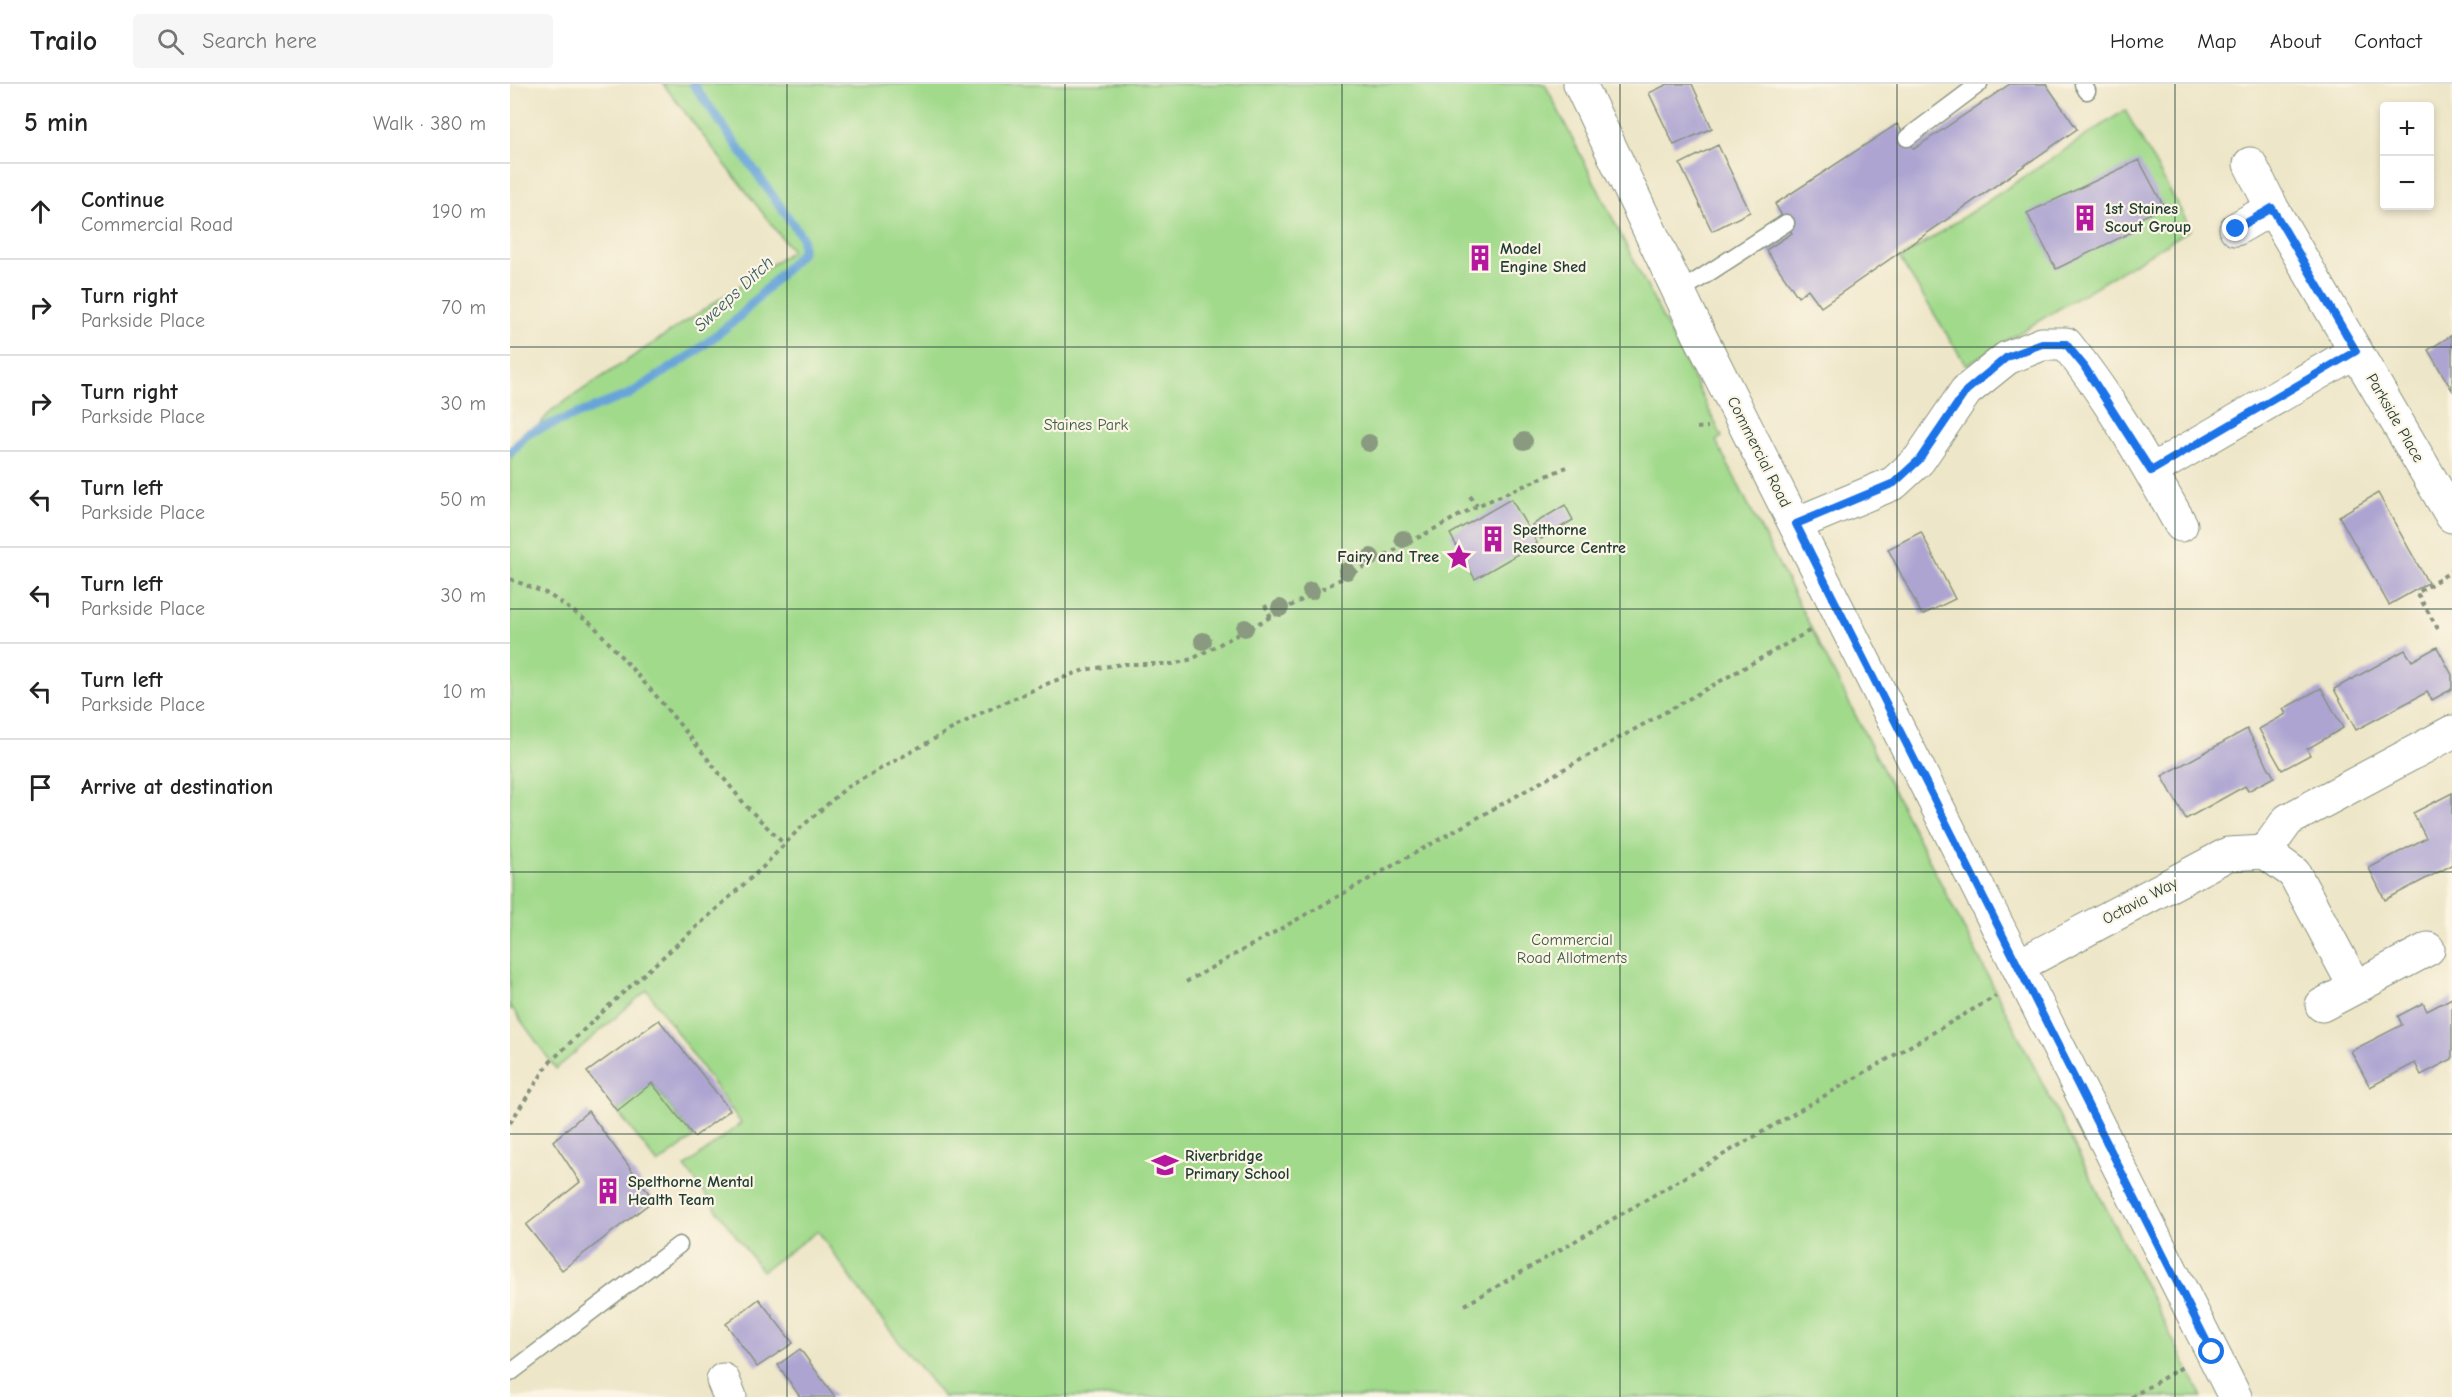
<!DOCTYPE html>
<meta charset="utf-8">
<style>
:root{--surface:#fff;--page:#f6f6f6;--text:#222;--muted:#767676;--line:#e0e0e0}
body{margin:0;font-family:"Comic Neue",sans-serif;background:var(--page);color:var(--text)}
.controls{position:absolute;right:18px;top:18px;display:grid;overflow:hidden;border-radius:6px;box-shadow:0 3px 9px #0003}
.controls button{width:54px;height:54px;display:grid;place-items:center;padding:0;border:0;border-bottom:2px solid var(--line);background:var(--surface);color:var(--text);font:30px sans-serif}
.stop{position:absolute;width:18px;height:18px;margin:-14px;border:4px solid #1a73e8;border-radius:50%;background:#fff}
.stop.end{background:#1a73e8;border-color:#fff;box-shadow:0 2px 6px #0008}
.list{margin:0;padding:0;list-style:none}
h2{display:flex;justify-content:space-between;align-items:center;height:78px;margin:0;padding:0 24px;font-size:26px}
h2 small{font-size:20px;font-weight:400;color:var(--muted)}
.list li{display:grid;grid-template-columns:39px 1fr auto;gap:18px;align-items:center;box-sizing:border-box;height:96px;padding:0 24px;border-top:2px solid var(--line)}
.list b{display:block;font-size:22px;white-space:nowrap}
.list p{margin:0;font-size:20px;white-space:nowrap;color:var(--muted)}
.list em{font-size:20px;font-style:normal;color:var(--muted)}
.icon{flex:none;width:33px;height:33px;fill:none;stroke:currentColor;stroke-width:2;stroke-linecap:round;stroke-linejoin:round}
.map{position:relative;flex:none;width:1942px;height:1313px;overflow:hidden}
header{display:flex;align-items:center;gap:36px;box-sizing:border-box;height:84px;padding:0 30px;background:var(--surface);border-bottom:2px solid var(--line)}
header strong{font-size:28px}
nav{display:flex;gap:33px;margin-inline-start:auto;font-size:21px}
.search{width:420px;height:54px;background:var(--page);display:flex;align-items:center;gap:15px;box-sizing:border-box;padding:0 21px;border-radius:6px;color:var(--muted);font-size:22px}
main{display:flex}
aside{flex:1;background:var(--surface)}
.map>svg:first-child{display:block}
.green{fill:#a2da8c;stroke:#608c60;stroke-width:1.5}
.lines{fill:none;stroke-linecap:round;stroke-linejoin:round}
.stream{stroke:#67a4d8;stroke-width:9}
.building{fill:#ada4d2}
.service-casing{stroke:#86927e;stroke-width:19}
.minor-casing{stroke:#86927e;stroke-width:35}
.path{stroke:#86927e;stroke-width:4;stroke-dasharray:4.5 4.5;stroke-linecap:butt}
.service{stroke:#fff;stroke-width:16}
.minor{stroke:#fff;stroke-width:33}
.tree{fill:#8a9a80}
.route{stroke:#1a73e8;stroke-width:8}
.grid{fill:none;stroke:#1f3d34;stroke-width:1.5;stroke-opacity:0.55}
.labels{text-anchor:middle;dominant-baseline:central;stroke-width:4.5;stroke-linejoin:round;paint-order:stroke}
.poi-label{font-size:16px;font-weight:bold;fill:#1f3d34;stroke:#fcf5e5;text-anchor:start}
.street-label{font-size:16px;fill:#1f3d34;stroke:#fcf5e5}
.park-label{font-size:16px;fill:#395c46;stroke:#fcf5e5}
.water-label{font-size:18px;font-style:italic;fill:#355c65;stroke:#fcf5e5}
</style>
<header>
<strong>Trailo</strong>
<div class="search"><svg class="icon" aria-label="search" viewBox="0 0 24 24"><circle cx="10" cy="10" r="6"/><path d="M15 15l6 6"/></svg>Search here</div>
<nav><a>Home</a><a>Map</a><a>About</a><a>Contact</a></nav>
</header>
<main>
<aside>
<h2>5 min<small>Walk · 380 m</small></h2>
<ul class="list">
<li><svg class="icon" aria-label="ahead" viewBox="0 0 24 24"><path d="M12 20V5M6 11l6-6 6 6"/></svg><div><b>Continue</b><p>Commercial Road</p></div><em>190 m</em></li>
<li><svg class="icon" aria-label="right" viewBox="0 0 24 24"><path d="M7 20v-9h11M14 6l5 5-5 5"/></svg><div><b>Turn right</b><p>Parkside Place</p></div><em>70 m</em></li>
<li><svg class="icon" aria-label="right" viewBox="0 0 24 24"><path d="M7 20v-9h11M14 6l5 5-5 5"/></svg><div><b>Turn right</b><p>Parkside Place</p></div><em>30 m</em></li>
<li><svg class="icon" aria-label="left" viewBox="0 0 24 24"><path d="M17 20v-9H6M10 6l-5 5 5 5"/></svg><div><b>Turn left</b><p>Parkside Place</p></div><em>50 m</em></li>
<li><svg class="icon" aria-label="left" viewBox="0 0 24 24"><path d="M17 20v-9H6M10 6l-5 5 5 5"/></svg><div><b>Turn left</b><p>Parkside Place</p></div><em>30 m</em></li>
<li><svg class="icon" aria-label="left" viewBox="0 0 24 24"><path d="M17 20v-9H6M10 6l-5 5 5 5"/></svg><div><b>Turn left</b><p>Parkside Place</p></div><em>10 m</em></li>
<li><svg class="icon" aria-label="arrive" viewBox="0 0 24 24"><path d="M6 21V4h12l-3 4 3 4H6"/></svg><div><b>Arrive at destination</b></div></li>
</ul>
</aside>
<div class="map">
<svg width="1942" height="1313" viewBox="0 0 1942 1313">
<rect width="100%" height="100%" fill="#fcf5e5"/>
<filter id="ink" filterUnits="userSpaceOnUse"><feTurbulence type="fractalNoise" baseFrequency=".0167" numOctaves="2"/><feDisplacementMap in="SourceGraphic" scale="12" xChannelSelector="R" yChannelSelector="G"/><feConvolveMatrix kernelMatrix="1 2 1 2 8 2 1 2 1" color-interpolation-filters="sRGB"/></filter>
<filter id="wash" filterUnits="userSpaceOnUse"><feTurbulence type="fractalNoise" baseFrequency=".008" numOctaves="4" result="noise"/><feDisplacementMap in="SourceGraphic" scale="24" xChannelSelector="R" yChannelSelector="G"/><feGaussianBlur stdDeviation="1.35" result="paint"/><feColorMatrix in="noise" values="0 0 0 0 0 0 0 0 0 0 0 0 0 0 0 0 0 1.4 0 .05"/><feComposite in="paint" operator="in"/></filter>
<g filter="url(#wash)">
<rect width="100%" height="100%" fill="#eee6c8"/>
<!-- green -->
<path class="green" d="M153,0H1035L1206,340L1212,353L1206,357L1692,1313H433L362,1224L308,1147L252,1187L175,1083L231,1039L137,906L46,985L2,924L0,926V375L42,326L282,167Z
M1615,26L1681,145L1456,281L1390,175Z
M142,999L184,1053L148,1080L107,1027Z"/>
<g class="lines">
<!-- stream -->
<path class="stream" d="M0,369L18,349L120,310L184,269L229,233L292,168V153L183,0"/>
</g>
<g id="blocks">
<!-- building -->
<path class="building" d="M1158,0H1182L1202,44L1164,61L1139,9Z
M1500,0H1536L1567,45L1311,223L1298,205L1288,213L1256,166L1282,149L1265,120L1387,40L1404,65Z
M1208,61L1240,128L1202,147L1170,80Z
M1629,76L1654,123L1622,138L1626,146L1546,185L1517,129Z
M969,168L976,170L971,181L965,179Z
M1942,251V306L1918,266Z
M1868,409L1918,499L1879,521L1829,432Z
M1001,415L1027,459L965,495L940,450Z
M1055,421L1063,436L1031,455L1022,441Z
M1411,448L1445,515L1412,531L1378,465Z
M1927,563L1942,591V605L1922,616L1917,608L1846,646L1824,605L1895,566L1902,577Z
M1811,604L1833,644L1797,665L1800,671L1772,686L1749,645L1776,630L1773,625Z
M1737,645L1764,693L1738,707L1735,702L1676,735L1652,692Z
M1942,709V781L1875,816L1859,784L1916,754L1903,729Z
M1942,914V975L1911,991L1905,979L1860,1003L1841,967L1892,941L1888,932L1913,919L1917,927Z
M149,936L220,1026L184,1053L142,999L107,1027L77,988Z
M78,1027L144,1116L52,1186L16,1141L70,1098L43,1057Z
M249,1215L283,1259L247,1283L216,1240Z
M290,1265L325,1313H290L268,1281Z"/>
</g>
</g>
<g filter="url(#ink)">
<use href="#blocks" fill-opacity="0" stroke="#86927e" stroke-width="1.5"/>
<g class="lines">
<!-- service casing -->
<g class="service-casing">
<path id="service" d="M1573,0L1577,7
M1397,54L1469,0
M1169,208L1276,139
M0,1289L169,1161"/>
</g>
<!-- minor casing -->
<g class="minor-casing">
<path id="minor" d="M1070,0L1188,248L1725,1313
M1740,80L1762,124L1942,432
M1726,145L1762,124
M1641,387L1846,267
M1286,440L1384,399L1409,376L1456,307L1497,274L1532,260H1556C1601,315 1636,379 1671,441
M1755,768L1784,789L1845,903
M1508,882L1718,770L1755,768L1778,736L1942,648
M1812,921L1918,865
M213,1296L220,1313"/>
</g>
<!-- path -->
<path class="path" d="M1187,344L1198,343
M960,412L967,422
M0,495L38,510L83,541L148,614L237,723L274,760
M755,521L761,534
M1928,545L1907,509L1942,487
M676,898L1301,546
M0,1039L39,979L104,917L252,784L288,746L336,704L469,630L539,599L574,586L613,580H663L682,575L967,422L1057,383
M955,1221L1486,912
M1621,1313L1674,1282"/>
<!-- service -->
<use href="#service" class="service"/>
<!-- minor -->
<use href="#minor" class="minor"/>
</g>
<!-- trees -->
<g class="tree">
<circle cx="1014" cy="357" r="9"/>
<circle cx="859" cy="359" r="9"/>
<circle cx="893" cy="455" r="9"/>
<circle cx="861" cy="473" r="9"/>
<circle cx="837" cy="487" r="9"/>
<circle cx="801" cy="507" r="9"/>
<circle cx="770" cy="524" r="9"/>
<circle cx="735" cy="544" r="9"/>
<circle cx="693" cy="557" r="9"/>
</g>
</g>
<g class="lines" filter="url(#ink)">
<!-- route -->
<path class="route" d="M1702,1268L1286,440L1384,399L1409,376L1456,307L1497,273L1532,260H1556L1574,282L1641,387L1846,267L1762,124L1726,145"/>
</g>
<!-- grid -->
<path class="grid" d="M277,0V1313M555,0V1313M832,0V1313M1110,0V1313M1387,0V1313M1665,0V1313M0,263H1942M0,525H1942M0,788H1942M0,1050H1942"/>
<!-- icons -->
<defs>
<g id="building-bare" transform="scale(2.07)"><path d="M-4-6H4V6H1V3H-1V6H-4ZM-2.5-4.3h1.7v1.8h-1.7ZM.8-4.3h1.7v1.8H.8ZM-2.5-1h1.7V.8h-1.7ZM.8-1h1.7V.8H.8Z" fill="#b5179e" stroke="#fcf5e5" stroke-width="2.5" paint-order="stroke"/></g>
<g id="sight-bare" transform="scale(2.07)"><path d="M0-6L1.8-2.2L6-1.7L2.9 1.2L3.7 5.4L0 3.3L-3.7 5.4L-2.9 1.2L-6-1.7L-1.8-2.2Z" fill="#b5179e" stroke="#fcf5e5" stroke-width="2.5" paint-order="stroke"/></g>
<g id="school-bare" transform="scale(2.07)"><path d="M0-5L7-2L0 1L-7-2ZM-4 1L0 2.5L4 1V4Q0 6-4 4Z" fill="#b5179e" stroke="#fcf5e5" stroke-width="2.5" paint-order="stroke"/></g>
</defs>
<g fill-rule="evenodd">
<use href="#building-bare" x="1575" y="134"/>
<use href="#building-bare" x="970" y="174"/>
<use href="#building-bare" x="983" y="455"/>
<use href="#sight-bare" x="949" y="473"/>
<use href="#school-bare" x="655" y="1081"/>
<use href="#building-bare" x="98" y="1107"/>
</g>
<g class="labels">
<!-- poi labels -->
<g class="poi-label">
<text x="1595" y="125">1st Staines<tspan x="1595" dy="18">Scout Group</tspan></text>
<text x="990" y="165">Model<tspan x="990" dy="18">Engine Shed</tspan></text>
<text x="1003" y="446">Spelthorne<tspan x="1003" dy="18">Resource Centre</tspan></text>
<text x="929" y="473" text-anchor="end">Fairy and Tree</text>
<text x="675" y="1072">Riverbridge<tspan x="675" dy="18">Primary School</tspan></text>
<text x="118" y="1098">Spelthorne Mental<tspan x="118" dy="18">Health Team</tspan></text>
</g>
<!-- street labels -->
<g class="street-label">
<text transform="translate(1885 334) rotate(60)">Parkside Place</text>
<text transform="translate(1249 368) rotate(63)">Commercial Road</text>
<text transform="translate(1630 817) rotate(-28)">Octavia Way</text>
</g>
<!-- park labels -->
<g class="park-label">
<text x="576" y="341">Staines Park</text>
<text x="1062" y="856">Commercial<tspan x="1062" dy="18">Road Allotments</tspan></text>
</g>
<!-- water labels -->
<g class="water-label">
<text transform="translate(224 210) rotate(-43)">Sweeps Ditch</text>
</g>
</g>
</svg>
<div class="controls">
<button>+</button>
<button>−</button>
</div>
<div class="stop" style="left:1702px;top:1268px"></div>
<div class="stop end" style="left:1726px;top:145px"></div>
</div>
</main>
